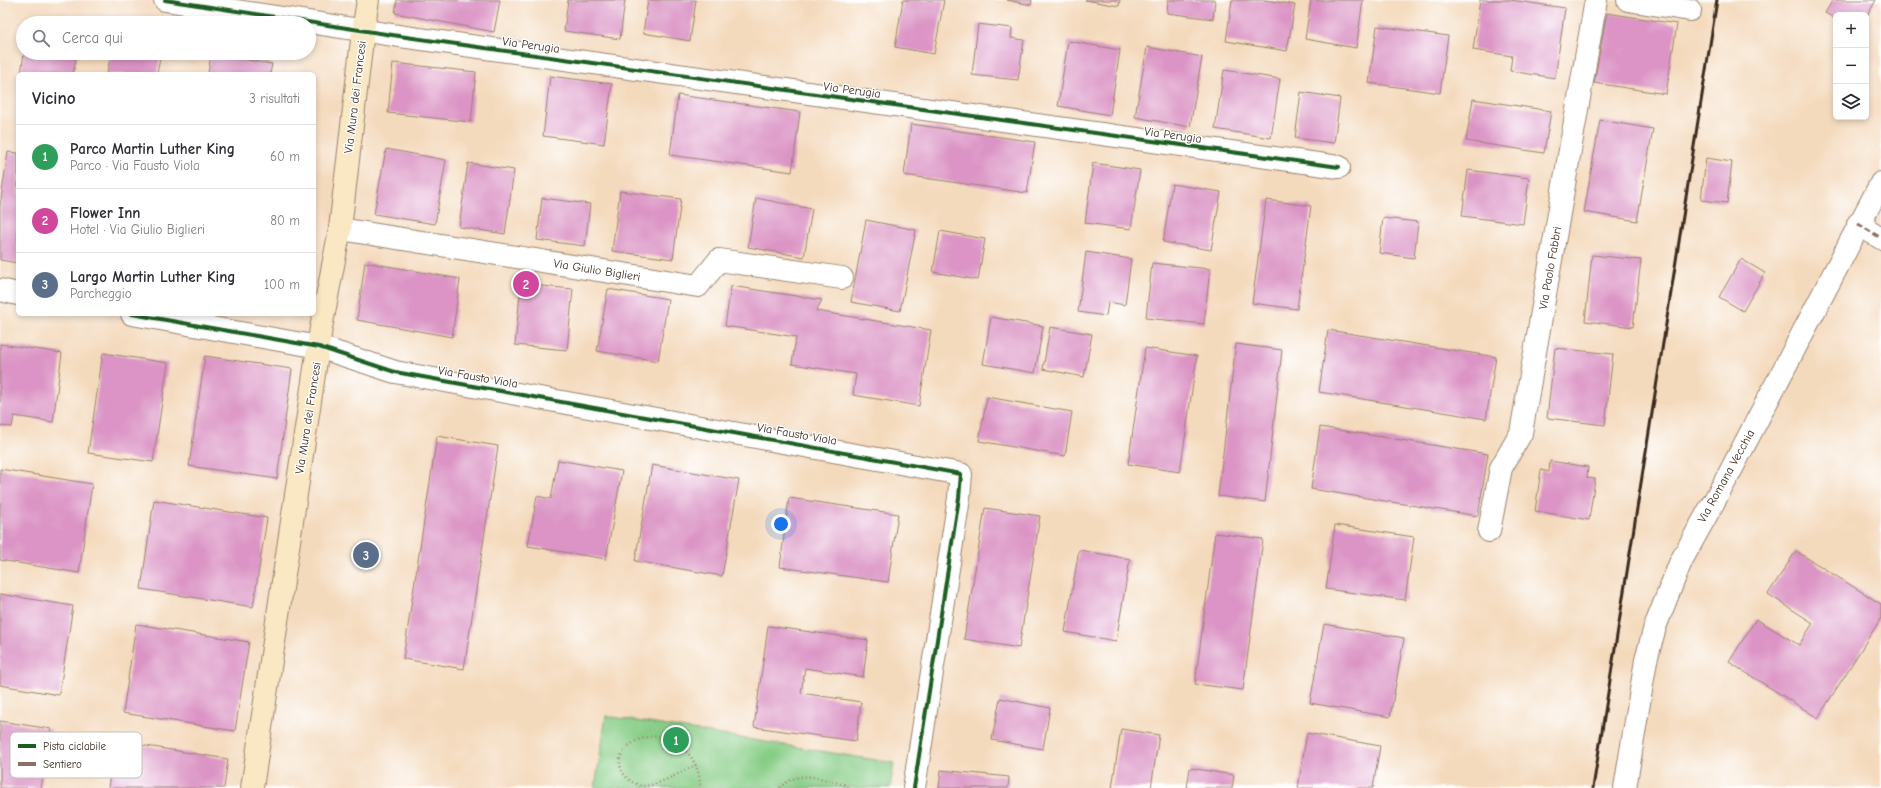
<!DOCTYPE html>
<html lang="it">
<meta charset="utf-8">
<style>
:root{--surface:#fff;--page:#f7f7f7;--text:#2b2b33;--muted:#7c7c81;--line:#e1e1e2;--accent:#b45309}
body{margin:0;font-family:"Comic Neue",sans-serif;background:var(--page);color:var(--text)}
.controls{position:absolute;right:12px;top:12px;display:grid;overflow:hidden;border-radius:6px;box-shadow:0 2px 6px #0003}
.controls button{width:36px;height:36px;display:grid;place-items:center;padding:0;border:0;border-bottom:1px solid var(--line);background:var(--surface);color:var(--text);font:20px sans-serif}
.you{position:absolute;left:781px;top:524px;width:14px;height:14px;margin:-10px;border:3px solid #fff;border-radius:50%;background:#1a73e8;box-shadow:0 0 0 6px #1a73e833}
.badge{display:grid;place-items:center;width:26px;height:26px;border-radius:50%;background:var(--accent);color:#fff;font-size:13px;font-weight:700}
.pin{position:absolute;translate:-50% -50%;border:2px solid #fff;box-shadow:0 1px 4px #0006}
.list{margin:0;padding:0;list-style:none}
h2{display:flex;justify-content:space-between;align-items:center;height:52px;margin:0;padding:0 16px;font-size:17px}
h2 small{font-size:13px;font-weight:400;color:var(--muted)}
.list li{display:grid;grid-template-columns:26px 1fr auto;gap:12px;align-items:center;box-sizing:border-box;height:64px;padding:0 16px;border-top:1px solid var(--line)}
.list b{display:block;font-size:15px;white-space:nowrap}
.list p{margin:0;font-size:13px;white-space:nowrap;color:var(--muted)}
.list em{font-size:13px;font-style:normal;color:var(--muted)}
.icon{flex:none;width:22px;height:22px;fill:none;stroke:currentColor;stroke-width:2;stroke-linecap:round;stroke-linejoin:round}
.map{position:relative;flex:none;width:1881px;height:788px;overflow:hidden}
.search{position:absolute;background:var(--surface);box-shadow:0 2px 6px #0003;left:16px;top:16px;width:300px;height:44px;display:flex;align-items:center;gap:10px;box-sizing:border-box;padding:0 14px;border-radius:22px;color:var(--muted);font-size:15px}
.panel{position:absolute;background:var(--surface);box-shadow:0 2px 6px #0003;left:16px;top:72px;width:300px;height:244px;border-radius:6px}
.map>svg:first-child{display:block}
.green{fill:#88cd87;stroke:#627c52}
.building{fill:#db94c5}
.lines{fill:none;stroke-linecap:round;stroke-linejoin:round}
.street-casing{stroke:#98826e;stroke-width:24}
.secondary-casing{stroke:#98826e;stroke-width:24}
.path{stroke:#98826e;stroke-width:2.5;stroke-dasharray:1 3;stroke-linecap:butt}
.street{stroke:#fff;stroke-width:22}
.secondary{stroke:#fae7c3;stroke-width:22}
.rail{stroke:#3b2a1e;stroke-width:3}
.quiet{stroke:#8d6e63;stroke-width:3;stroke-dasharray:6 3;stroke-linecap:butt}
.cycleway-casing{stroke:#fff;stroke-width:6}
.cycleway{stroke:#1b5e20;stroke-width:4}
.labels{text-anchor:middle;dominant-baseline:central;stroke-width:3;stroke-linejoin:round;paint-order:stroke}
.street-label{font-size:12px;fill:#3b2a1e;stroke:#fff}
.key{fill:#fff;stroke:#c4bfbc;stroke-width:1}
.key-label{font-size:11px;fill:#3b2a1e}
</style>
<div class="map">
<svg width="1881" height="788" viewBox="0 0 1881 788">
<rect width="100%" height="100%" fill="#fff"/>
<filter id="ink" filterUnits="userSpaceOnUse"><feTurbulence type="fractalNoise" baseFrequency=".025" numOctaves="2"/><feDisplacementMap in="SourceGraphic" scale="8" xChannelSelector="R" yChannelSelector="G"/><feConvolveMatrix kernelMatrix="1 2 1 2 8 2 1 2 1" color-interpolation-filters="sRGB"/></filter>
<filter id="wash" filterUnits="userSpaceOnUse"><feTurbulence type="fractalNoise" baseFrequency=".012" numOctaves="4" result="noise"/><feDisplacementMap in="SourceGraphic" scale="16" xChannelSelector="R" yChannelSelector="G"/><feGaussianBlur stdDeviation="0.9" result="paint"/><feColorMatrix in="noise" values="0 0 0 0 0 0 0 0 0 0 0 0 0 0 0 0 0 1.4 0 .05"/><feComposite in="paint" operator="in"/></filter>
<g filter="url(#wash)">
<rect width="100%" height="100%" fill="#f4dabd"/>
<!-- green -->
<path class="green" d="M606,716L894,763L890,788H595Z"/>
<g id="blocks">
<!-- building -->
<path class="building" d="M397,0H500L494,32L395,13Z
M568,0H625L620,39L564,31Z
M648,0H696L690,41L643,33Z
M903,0H944L934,54L895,47Z
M1007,0H1032L1031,5Z
M1085,0H1120L1119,6Z
M1168,0H1215L1213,19L1167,13Z
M1232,0H1265L1295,5L1287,51L1226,41Z
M1311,0H1363L1356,48L1305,39Z
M1480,0H1510L1565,8L1555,78L1510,71L1512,56L1473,50Z
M1833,0H1876L1866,18V15H1836V19L1825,13Z
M1607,13L1677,24L1666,94L1594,83Z
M978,24L1012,28L1011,38L1024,40L1018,80L972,75Z
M1377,26L1448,36L1440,93L1369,83Z
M1068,41L1120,50L1110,115L1058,106Z
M1147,47L1202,57L1190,127L1135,117Z
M24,53H77L73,74H21Z
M111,53H161L157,74H107Z
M211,54L272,64L270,74H208Z
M393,63L476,72L471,122L388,113Z
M1224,70L1280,79L1271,138L1215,129Z
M550,76L612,84L604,144L543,136Z
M1301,92L1340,98L1334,143L1295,138Z
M678,95L800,112L792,172L670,155Z
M1473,99L1551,111L1544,153L1466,141Z
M1600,120L1653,129L1637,221L1584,212Z
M911,124L1035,142L1027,193L904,175Z
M386,149L446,160L435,224L374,214Z
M8,152L18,153V263L0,260V206Z
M1706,158L1732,162L1727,203L1701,200Z
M468,163L514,170L505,234L459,227Z
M1093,163L1140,170L1131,229L1085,223Z
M1468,170L1529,178L1523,224L1462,216Z
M1172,184L1221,192L1211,250L1163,242Z
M620,191L681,199L673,259L612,251Z
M542,198L590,204L585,246L537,240Z
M756,198L812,209L804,257L748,247Z
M1266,200L1311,206L1297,309L1252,303Z
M1383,218L1418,222L1414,258L1379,253Z
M866,220L916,230L900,311L851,302Z
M940,231L985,239L978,280L933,272Z
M1086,252L1131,259L1125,305L1108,302L1106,316L1078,312Z
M1592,255L1641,260L1633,327L1585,321Z
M1741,259L1765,273L1743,311L1719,297Z
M365,262L460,279L452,337L357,320Z
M1152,263L1210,269L1204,324L1146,318Z
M521,284L573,289L567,350L515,345Z
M731,286L822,300L816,311L931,330L919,406L853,395L856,374L792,364L796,337L725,326Z
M608,289L668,299L658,361L597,351Z
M991,317L1043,326L1035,373L983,364Z
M1050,327L1092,334L1084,377L1043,369Z
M1328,330L1496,357L1486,419L1319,392Z
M0,344L62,353L53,422L14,416L12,427L0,426Z
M1236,344L1282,350L1265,502L1218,496Z
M1145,348L1197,356L1180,472L1128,464Z
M1555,348L1613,354L1605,425L1547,418Z
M103,353L168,363L153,462L88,453Z
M205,356L292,369L277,479L189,466Z
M987,397L1072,412L1065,456L979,441Z
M1320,427L1488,454L1478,516L1311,489Z
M437,436L498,446L464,669L403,659Z
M558,460L622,471L606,559L528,546L537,496L551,499Z
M1550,461L1588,467L1587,478L1595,479L1589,520L1535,511L1541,470L1549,472Z
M652,465L739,480L722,576L635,561Z
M0,469L92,484L79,573L0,560Z
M789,498L898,514L888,582L780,567Z
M154,500L267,518L253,607L141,589Z
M985,508L1040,516L1019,648L964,639Z
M1335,525L1414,537L1405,600L1326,589Z
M1215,533L1263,539L1243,690L1195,684Z
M1079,550L1130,559L1116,641L1065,632Z
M1796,551L1881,604V618L1818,718L1729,662L1756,619L1799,645L1813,623L1768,594Z
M0,594L73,606L59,695L0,685Z
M136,624L249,642L235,731L123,713Z
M1324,624L1404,638L1390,717L1310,703Z
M768,626L868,640L863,677L805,668L801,693L861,702L856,741L754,727Z
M1000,698L1050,708L1043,749L992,740Z
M0,721L51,729L41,788H0Z
M1121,729L1159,735L1151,788H1112Z
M1307,733L1380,746L1373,788H1298Z
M115,741L228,759L224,788H108Z
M1190,768L1234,775L1232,788H1187Z
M941,770L1009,777L1008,788H939Z"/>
</g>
</g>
<g filter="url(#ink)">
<use href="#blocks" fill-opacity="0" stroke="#98826e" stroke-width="1"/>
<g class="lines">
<!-- street casing -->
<g class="street-casing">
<path id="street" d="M165,0L399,36L1339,167
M1628,0L1690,10
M1858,224L1881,238
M340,229L698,286L719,260L842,278
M0,290L18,294
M132,314L319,347L395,372L961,474L959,498L914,788
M1489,531L1501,468L1521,433L1596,0
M1625,788L1646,660L1655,627L1681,561L1728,476L1881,183"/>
</g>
<!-- secondary casing -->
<g class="secondary-casing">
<path id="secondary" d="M252,788L321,328L340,229L363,31L368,0"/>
</g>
<!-- path -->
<path class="path" d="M696,765C682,771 660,785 645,786C633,786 619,774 620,761C622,743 646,734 661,737C669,738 676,744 682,748C694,757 701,773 700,788
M780,788C798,768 823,779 845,785L849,788"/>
<!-- street -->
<use href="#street" class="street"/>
<!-- secondary -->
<use href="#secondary" class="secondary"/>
<!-- rail -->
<path class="rail" d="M1593,788L1717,0"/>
<!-- quiet -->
<path class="quiet" d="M1858,224L1881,238"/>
<!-- cycleway casing -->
<g class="cycleway-casing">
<path id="cycleway" d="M165,0L399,36L1339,167
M132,314L319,347L395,372L961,474L959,498L914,788"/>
</g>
<!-- cycleway -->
<use href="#cycleway" class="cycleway"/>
</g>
</g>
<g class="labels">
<!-- street labels -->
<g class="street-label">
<text transform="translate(531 45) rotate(8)">Via Perugia</text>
<text transform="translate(852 90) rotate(8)">Via Perugia</text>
<text transform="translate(355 97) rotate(-83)">Via Mura dei Francesi</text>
<text transform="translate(1173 135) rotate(8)">Via Perugia</text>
<text transform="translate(1550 268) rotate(-80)">Via Paolo Fabbri</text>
<text transform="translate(597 270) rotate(9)">Via Giulio Biglieri</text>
<text transform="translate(478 377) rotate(10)">Via Fausto Viola</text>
<text transform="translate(308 418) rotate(-81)">Via Mura dei Francesi</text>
<text transform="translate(797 434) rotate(10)">Via Fausto Viola</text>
<text transform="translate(1726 476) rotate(-61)">Via Romana Vecchia</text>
</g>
</g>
<!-- legend -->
<rect x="10" y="732" width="132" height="46" rx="6" class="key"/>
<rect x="18" y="744" width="18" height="4" fill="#1b5e20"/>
<rect x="18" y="762" width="18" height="4" fill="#8d6e63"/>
<g class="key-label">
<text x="43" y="750">Pista ciclabile</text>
<text x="43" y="768">Sentiero</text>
</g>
</svg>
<div class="controls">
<button>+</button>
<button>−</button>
<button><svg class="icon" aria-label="layers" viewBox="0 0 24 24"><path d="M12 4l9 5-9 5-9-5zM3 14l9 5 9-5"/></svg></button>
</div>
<div class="you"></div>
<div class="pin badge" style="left:676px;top:740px;background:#2e9e5b">1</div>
<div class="pin badge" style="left:526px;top:284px;background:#d1479c">2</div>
<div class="pin badge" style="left:366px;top:555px;background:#5c6f8a">3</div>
<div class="search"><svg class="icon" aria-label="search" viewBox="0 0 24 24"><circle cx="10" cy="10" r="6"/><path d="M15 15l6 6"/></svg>Cerca qui</div>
<section class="panel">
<h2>Vicino<small>3 risultati</small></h2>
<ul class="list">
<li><span class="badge" style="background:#2e9e5b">1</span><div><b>Parco Martin Luther King</b><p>Parco · Via Fausto Viola</p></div><em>60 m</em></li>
<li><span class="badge" style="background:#d1479c">2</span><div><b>Flower Inn</b><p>Hotel · Via Giulio Biglieri</p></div><em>80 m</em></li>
<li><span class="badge" style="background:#5c6f8a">3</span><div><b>Largo Martin Luther King</b><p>Parcheggio</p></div><em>100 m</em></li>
</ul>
</section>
</div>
